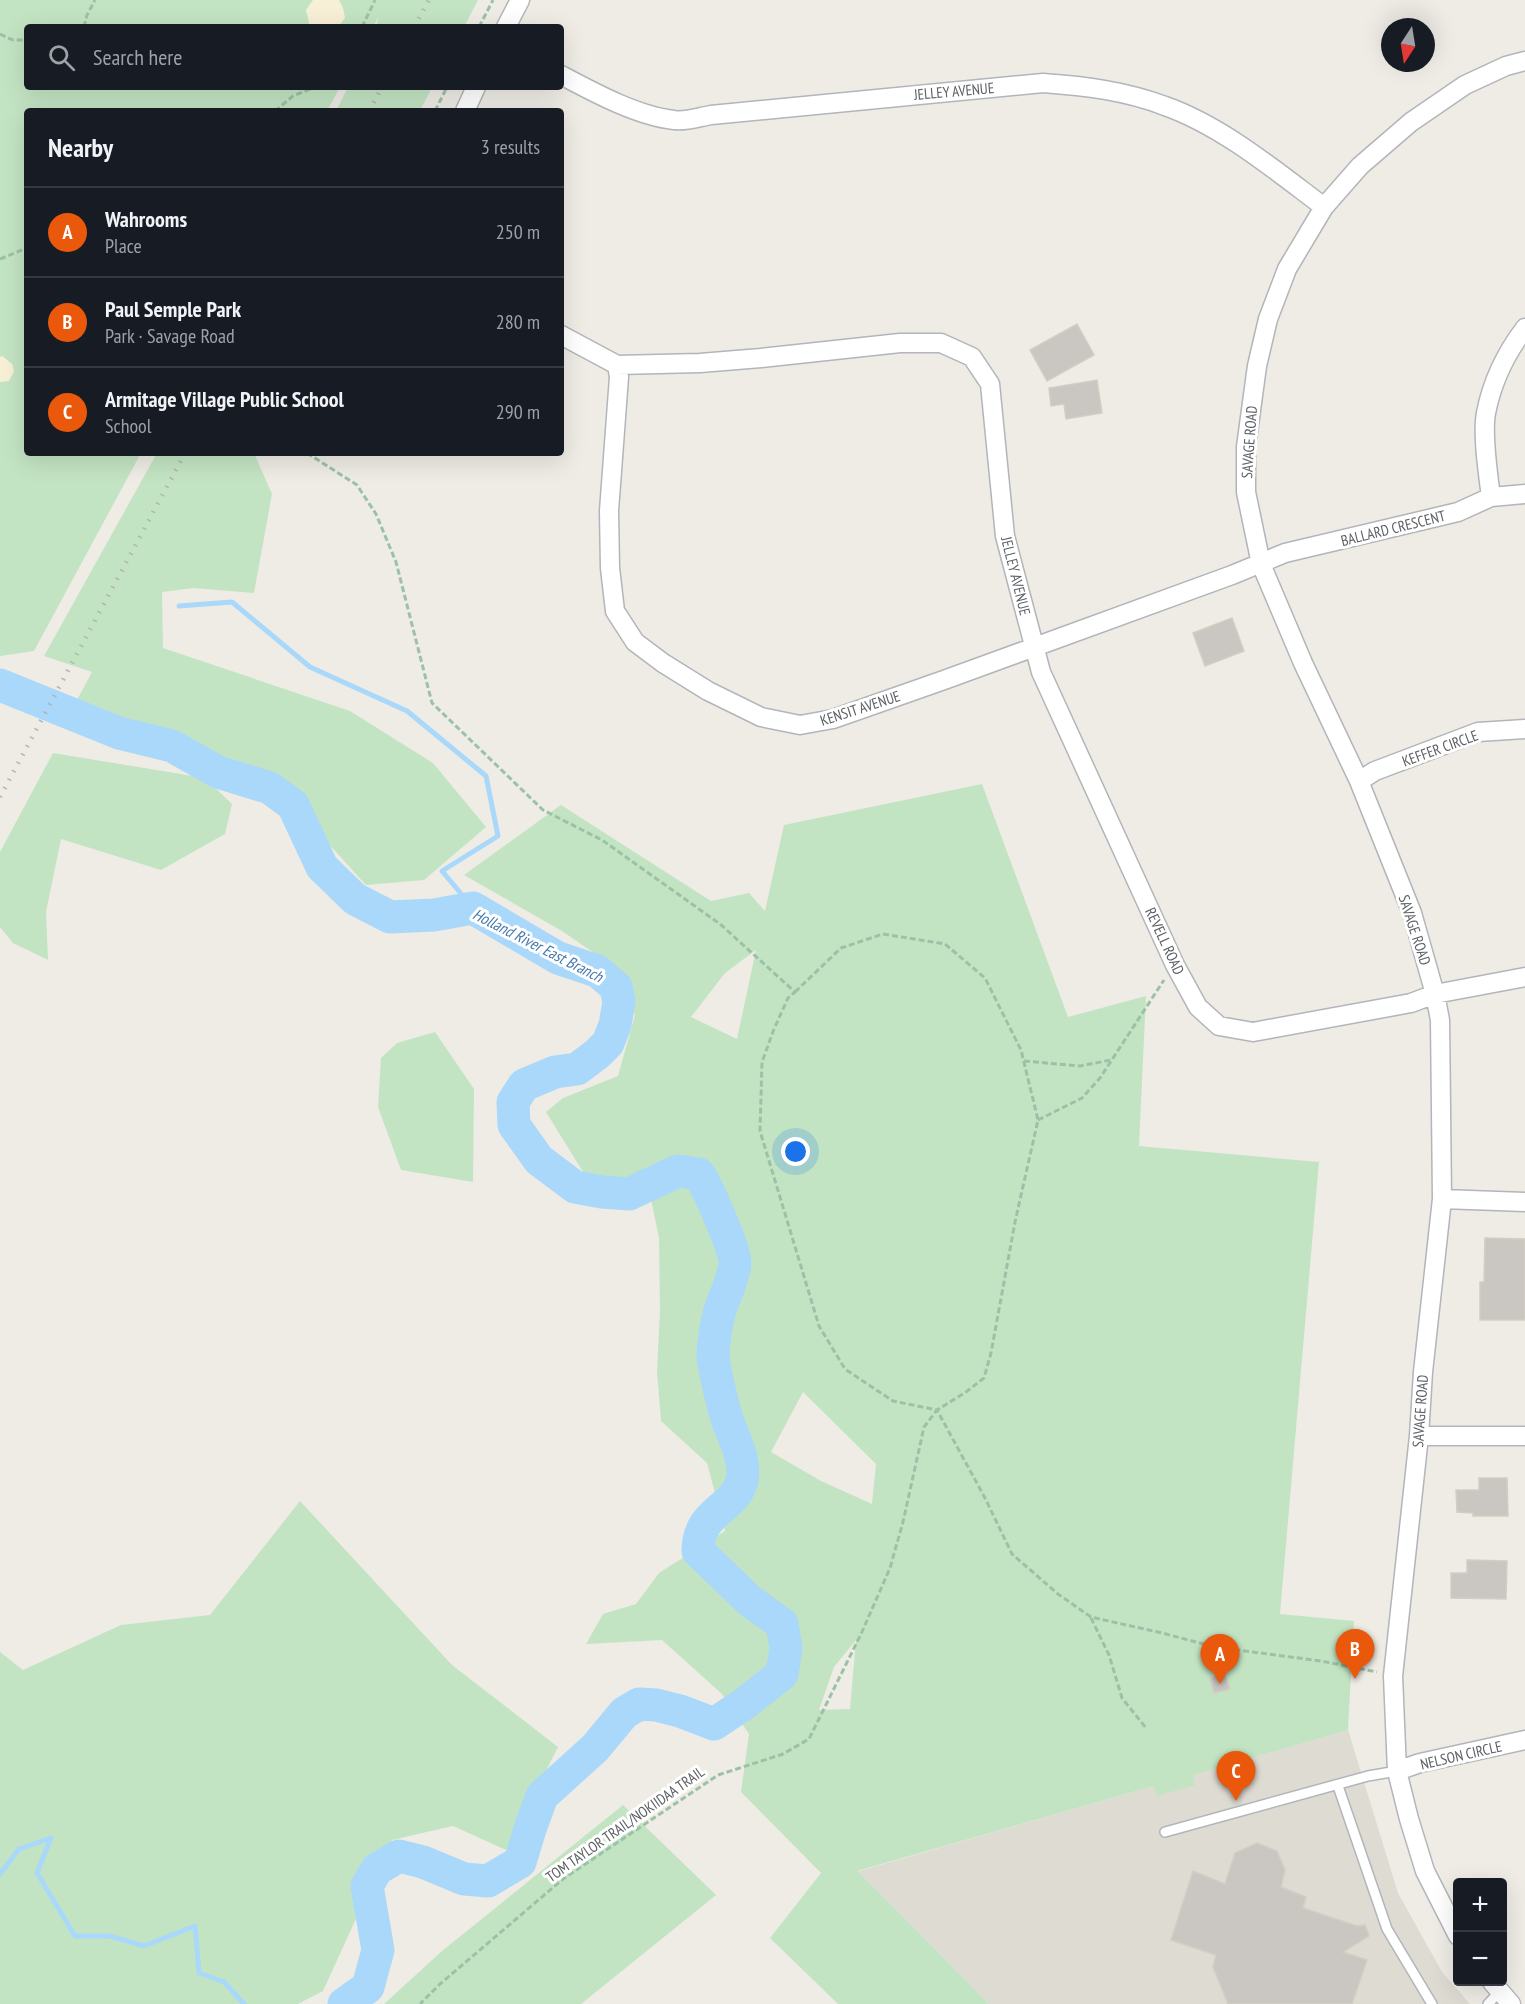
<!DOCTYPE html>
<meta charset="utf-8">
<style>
:root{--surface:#171b24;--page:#242831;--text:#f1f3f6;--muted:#9ea1a6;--line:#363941;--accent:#ea580c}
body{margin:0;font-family:"PT Sans Narrow",sans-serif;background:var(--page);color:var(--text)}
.controls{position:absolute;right:18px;bottom:18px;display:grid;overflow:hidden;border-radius:6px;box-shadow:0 6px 24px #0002}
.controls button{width:54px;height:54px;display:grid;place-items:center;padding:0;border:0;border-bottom:2px solid var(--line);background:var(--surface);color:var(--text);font:30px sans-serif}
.compass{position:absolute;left:1381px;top:18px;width:54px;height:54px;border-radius:50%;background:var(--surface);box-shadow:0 6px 24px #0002;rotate:192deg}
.you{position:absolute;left:796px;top:1152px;width:21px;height:21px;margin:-15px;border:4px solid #fff;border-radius:50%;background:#1a73e8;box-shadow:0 0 0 9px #1a73e833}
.badge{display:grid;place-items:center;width:39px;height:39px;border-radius:50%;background:var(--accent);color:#fff;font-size:20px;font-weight:700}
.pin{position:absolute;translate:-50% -50px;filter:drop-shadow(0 2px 3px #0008)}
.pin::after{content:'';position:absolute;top:32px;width:21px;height:18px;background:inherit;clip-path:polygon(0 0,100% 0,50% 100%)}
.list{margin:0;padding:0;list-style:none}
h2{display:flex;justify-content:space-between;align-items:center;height:78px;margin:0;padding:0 24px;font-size:26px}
h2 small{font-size:20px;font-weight:400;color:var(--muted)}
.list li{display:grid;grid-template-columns:39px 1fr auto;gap:18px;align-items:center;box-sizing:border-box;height:90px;padding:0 24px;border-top:2px solid var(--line)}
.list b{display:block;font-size:22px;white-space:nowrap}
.list p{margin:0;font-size:20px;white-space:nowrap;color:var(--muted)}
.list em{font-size:20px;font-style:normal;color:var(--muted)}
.icon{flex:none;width:33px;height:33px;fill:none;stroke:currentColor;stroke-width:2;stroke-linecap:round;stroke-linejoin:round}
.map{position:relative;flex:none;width:1525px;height:2004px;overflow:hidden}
.search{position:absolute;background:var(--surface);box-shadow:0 6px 24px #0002;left:24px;top:24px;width:540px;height:66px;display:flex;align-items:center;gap:15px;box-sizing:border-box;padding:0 21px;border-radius:6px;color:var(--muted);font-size:22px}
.panel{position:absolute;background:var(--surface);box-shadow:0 6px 24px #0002;left:24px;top:108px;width:540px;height:348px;border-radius:6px}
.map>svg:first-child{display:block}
.education{fill:#dedbd3}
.green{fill:#c3e4c3;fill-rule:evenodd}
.sand{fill:#f8f0d6}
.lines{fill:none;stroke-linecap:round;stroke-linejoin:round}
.stream{stroke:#a9d8fa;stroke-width:5}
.river{stroke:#a9d8fa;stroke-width:33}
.building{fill:#cac7c2;stroke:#d3cec3;stroke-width:1.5}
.lane-casing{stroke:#b2b5b9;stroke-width:12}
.street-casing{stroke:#b2b5b9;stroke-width:21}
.path{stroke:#9bc2a6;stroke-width:3;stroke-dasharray:6 3;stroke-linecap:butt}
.lane{stroke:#fff;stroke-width:9}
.street{stroke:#fff;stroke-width:18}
.rail{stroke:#b3b4b4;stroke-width:4.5;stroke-dasharray:1.5 8;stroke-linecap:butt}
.labels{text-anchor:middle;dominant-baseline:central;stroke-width:6;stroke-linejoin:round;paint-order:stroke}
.street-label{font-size:15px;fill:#5d6064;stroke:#fff}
.water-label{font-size:16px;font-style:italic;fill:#4679ac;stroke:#fff}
</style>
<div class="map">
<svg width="1525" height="2004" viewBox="0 0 1525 2004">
<rect width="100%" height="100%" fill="#eeece5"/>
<!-- education -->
<path class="education" d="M1348,1730L1398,1893L1442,1972L1470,2004H989L856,1872Z"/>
<!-- green -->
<path class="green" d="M0,0H478L464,27H376L379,16L373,27H27V87H340L327,111H27V453H141L34,651L0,656Z
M348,87H432L420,111H336Z
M157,453H254L272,494L254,593L193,588L162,592L163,648L350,711L433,763L486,827L424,880L366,885C339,856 313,824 283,799C276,793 269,785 262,781C201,751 132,741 77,700L92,672L44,656Z
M53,753L205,778L232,804L225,834L161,870L61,839L46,912L48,960L13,943L0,927V852Z
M982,784L1068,1017L1146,996L1139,1146L1319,1162L1280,1614L1354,1621L1348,1730L1193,1775L1195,1785L1157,1796L1154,1786L857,1871L989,2004H838L770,1938L821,1873L741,1792L749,1734L722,1694L662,1640L586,1644L603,1614L636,1604L659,1573L725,1531L707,1463L661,1421L657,1371L660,1311L659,1238L647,1180H588L546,1112L563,1098L618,1076L635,1015L613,966L562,931L464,875L561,805L711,901L749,893L765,911L784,825ZM756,950L737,1039L691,1017L725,973ZM803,1392L876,1464L872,1504L821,1481L771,1452ZM856,1640L850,1709L819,1710L834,1667Z
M435,1032L474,1089L473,1182L401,1170L378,1107L381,1058L397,1043Z
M300,1501L452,1665L558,1747L506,1850L453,1826L392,1840L323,1991L298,2004H0V1652L23,1670L121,1625L210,1615Z
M623,1805L716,1895L581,2004H384L442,1951Z"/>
<!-- sand -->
<path class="sand" d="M313,0H339L343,8L345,18L338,27H310L306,10Z
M2,356L12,364L14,371L9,381L0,382V357Z"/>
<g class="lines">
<!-- stream -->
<path class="stream" d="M179,606L232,602L310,667L407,711L486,776L498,836L442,871L473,908
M0,1874L19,1849L51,1838L37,1873L75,1936H110L144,1946L195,1926L199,1973L224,1982L244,2004"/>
<!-- river -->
<path class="river" d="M0,685L119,733L172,746L218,772L270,788L293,805L322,867L355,899L390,917L434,915L473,908L558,958L597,971L616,987L619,1002L615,1025L608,1043L597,1054L577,1069L555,1072L524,1085L513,1102L514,1125L539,1160L575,1187L602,1192L629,1194L678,1171L699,1174C708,1188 735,1249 735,1263C734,1278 726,1293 721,1307C717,1319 713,1344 713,1356C714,1368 723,1407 727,1419C734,1438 746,1460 742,1480C735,1510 698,1510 698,1551L750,1601L782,1624L786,1648L782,1674L744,1704L714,1724L680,1711L656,1705L639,1704L624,1713L595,1748L542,1796L531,1826L520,1862L488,1881L464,1879L423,1862L399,1856L377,1869L367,1886L378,1950L368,1987L344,2004"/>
</g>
<!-- building -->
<path class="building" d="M1077,324L1094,355L1047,381L1030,350Z
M1097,380L1102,413L1066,419L1064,404L1051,406L1049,388Z
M1232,618L1244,651L1205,666L1193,633Z
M1485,1238L1525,1239V1320H1480V1282H1484Z
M1479,1478H1507L1508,1516H1473V1513L1457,1512L1456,1490H1479Z
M1467,1560L1507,1561L1506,1599L1451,1598V1573H1467Z
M1225,1674L1230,1689L1214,1693L1210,1678Z
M1257,1843L1277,1851L1285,1870L1281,1887L1306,1897L1303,1908L1357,1926L1365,1925L1369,1936L1343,1952L1367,1960L1352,2004H1228L1213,1967L1216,1955L1171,1940L1193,1871L1225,1884L1235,1853Z"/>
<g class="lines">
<!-- lane casing -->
<g class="lane-casing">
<path id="lane" d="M1338,1786L1387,1929L1432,2004
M1165,1832L1368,1776L1397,1771
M1488,2004L1500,1991"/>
</g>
<!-- street casing -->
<g class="street-casing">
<path id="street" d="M506,27L520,0
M561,75C593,92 637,116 674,120C685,122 699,117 711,115L1043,83C1085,86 1126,91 1165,106C1222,126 1276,171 1324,207
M465,111L476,87
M561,335L617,365L700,363L761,358L900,343H941L972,357L990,384L1005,536L1041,672L1175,965L1198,1007L1219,1026L1253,1032L1411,1003L1435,994L1525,977
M617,365L619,377L609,511L610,568L615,611L635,642L663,663L708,691L761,717L800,725L833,719L944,680L1232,575L1285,553L1458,512L1491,497L1525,494
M1491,497C1488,474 1482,434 1486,413C1492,382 1506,353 1525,328
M1359,781L1375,771L1478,732L1525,729
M1442,1199L1525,1202
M1419,1436H1525
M1397,1771L1420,1763L1525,1740
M1458,1936L1425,1871L1409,1819L1397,1771L1393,1676L1419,1436L1423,1372L1442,1199L1440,1020L1435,994L1412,913L1359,781L1303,663L1261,564L1246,492V447L1257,366L1268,319L1287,269L1324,207L1360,166L1411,122L1465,85L1506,66L1525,61
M1492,1982L1511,2004"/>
</g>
<!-- path -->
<path class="path" d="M84,27L87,15L95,0
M362,27L375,0
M479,27L493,0
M0,34L13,40H27
M275,111L293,96L315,87
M435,111L447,87
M0,259L27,248
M307,453L357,485L376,514L396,562L432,703L543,810L602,840L720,924L795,992L788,998L774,1029L762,1062L760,1131L819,1326L845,1369L893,1401L937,1410L924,1427L903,1522L890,1568L861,1634L809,1739L783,1754L718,1775L563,1879L440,1984L420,2004
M795,992L841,948L883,934L945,944L985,978L1021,1050L1038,1120L1015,1222L991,1353L984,1378L966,1392L937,1410L985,1498L1012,1554L1058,1594L1091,1617L1162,1633L1215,1647L1321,1661L1377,1672
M1024,1061L1080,1066L1111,1060
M1038,1120L1082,1098L1100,1078L1164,980
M1091,1618L1109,1655L1122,1698L1146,1728
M1215,1647L1220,1670"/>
<!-- lane -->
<use href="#lane" class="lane"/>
<!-- street -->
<use href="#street" class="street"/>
<!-- rail -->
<path class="rail" d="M414,27L429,0
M369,111L382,87
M0,797L185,453"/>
</g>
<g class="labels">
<!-- street labels -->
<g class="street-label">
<text transform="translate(954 91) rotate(-5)">JELLEY AVENUE</text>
<text transform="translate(1249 442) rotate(-86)">SAVAGE ROAD</text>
<text transform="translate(1393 528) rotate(-14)">BALLARD CRESCENT</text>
<text transform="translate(1016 576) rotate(76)">JELLEY AVENUE</text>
<text transform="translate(860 708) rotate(-18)">KENSIT AVENUE</text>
<text transform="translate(1440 748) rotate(-20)">KEFFER CIRCLE</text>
<text transform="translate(1415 930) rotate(72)">SAVAGE ROAD</text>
<text transform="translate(1165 941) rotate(65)">REVELL ROAD</text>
<text transform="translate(1420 1411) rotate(-86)">SAVAGE ROAD</text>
<text transform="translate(1461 1755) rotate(-13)">NELSON CIRCLE</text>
<text transform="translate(625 1824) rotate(-35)">TOM TAYLOR TRAIL/NOKIIDAA TRAIL</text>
</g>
<!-- water labels -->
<g class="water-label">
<text transform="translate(538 945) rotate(27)">Holland River East Branch</text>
</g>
</g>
</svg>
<div class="controls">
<button>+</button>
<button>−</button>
</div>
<svg class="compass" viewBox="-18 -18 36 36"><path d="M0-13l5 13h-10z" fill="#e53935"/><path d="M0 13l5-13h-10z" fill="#9ea1a6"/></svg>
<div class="you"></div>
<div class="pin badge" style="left:1220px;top:1684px">A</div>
<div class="pin badge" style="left:1355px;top:1679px">B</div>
<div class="pin badge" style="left:1236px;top:1801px">C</div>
<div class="search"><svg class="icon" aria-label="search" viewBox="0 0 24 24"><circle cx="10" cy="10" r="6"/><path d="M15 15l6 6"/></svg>Search here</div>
<section class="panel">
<h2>Nearby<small>3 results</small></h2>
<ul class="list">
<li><span class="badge">A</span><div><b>Wahrooms</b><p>Place</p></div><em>250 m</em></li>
<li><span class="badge">B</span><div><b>Paul Semple Park</b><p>Park · Savage Road</p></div><em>280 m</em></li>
<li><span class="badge">C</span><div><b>Armitage Village Public School</b><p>School</p></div><em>290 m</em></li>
</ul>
</section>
</div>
